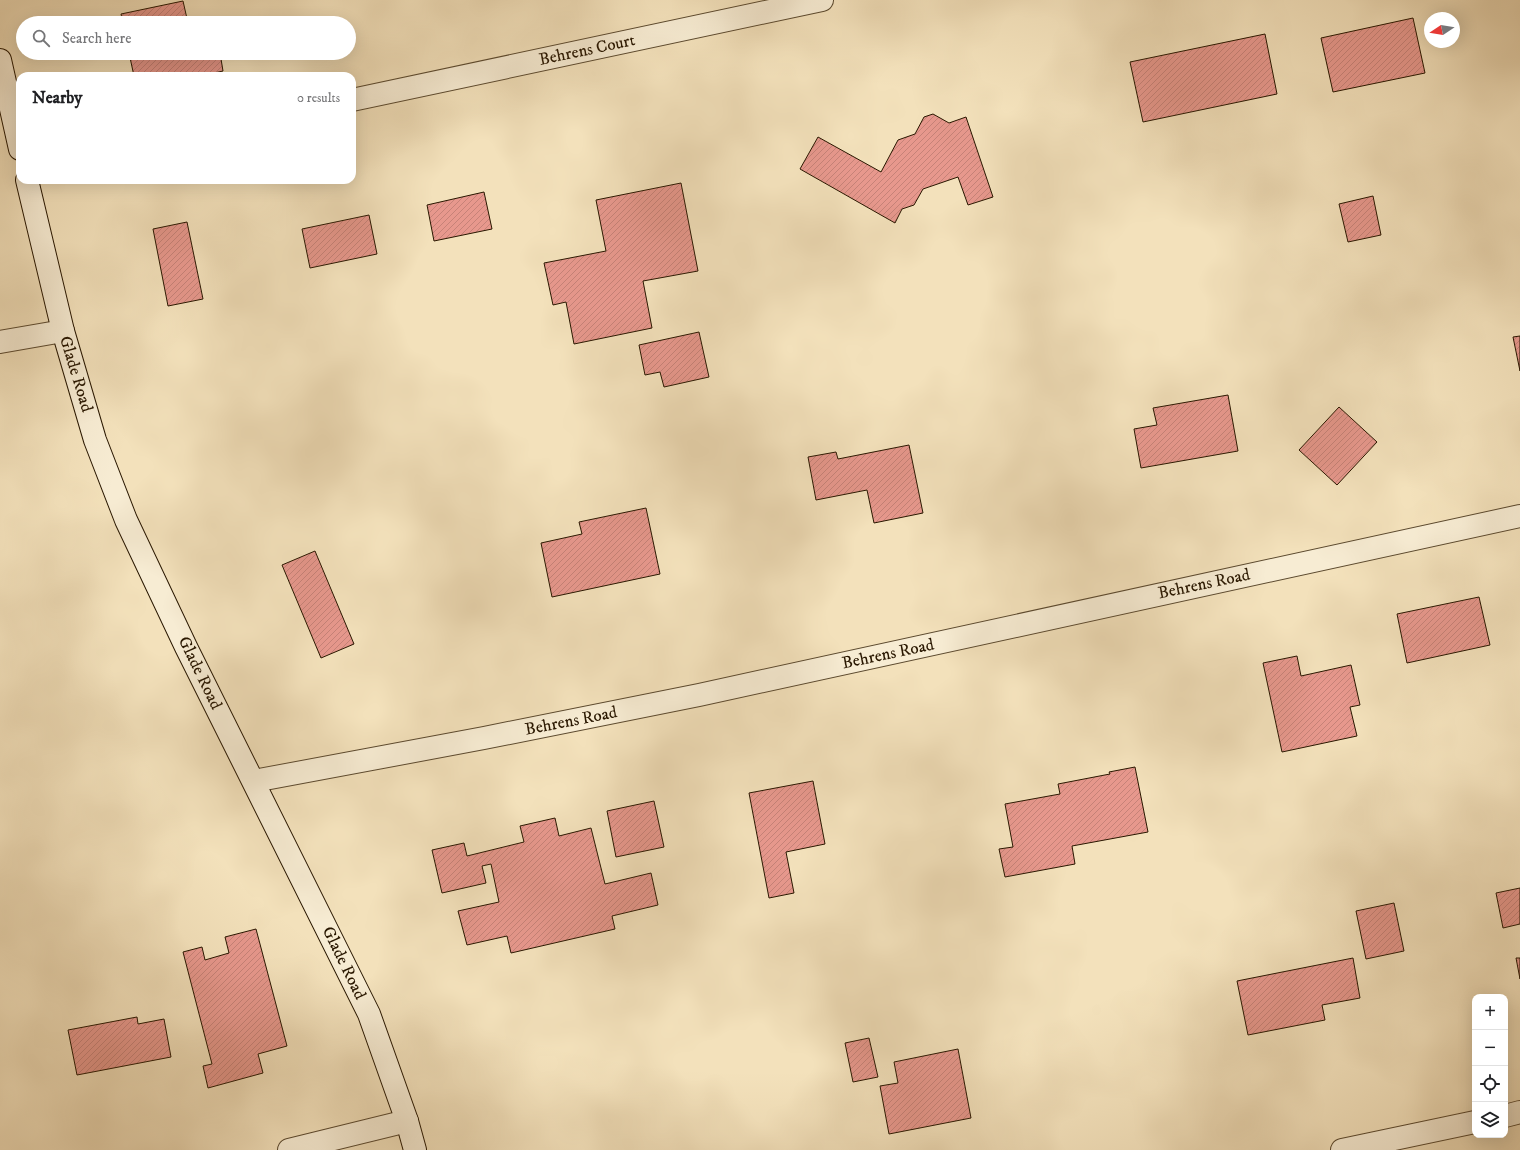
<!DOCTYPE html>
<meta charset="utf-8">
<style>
:root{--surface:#fff;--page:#f2f2f2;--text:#202124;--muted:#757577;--line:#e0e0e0}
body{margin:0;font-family:"IM FELL DW Pica",serif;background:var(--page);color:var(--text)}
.controls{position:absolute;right:12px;bottom:12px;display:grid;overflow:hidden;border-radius:8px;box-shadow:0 4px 16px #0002}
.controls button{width:36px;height:36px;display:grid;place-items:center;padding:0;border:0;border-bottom:1px solid var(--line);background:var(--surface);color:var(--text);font:20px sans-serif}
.compass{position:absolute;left:1424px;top:12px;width:36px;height:36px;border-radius:50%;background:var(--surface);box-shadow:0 4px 16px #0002;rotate:258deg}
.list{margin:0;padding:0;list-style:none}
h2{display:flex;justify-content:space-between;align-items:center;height:52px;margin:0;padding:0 16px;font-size:17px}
h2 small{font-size:13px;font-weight:400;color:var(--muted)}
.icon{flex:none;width:22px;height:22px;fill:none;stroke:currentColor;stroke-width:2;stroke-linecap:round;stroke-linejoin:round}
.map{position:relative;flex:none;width:1520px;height:1150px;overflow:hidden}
.search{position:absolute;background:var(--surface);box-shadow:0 4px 16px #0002;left:16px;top:16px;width:340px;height:44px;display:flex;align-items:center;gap:10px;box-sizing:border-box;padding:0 14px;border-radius:22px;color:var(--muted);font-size:15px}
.panel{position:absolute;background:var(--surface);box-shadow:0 4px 16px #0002;left:16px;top:72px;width:340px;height:112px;border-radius:12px}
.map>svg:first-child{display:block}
.building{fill:url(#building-hatch);stroke:#291700}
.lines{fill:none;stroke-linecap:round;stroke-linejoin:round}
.street-casing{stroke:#5c4a2f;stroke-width:24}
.secondary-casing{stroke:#291700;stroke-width:24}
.street{stroke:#f7ecd3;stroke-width:22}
.secondary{stroke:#f7ecd3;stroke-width:22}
.labels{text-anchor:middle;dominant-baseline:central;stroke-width:3;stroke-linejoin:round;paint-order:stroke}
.street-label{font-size:17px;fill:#291700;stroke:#f7ecd3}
</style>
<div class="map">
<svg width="1520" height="1150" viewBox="0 0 1520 1150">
<defs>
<pattern id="building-hatch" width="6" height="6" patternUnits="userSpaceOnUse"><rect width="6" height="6" fill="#e7988d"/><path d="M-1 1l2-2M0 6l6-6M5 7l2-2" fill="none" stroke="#c68278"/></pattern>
</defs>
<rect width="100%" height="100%" fill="#f3e1bb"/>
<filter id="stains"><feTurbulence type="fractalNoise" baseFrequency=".005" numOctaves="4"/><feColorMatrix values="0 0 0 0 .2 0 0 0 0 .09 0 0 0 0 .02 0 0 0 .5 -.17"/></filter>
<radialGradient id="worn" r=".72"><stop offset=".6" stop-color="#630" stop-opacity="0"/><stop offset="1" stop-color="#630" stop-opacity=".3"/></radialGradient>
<!-- building -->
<path class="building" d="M183,1L188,23H123L121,14Z
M1413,18L1425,73L1333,92L1321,38Z
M1265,34L1277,94L1143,122L1130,62Z
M129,53H220L223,71L201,76H134Z
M933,114L949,123L966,117L993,197L968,205L958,177L923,189L914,205L902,209L895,223L800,169L818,137L881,172L898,140L915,134L924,117Z
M681,183L698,271L643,281L652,328L574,344L566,302L553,305L544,263L606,251L596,200Z
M484,192L492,229L434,241L427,205Z
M1373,196L1381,235L1348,242L1339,204Z
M369,215L377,254L310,268L302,229Z
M187,222L203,299L168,306L153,229Z
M699,332L709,377L664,387L660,372L645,375L639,345Z
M1520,336V371L1513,337Z
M1228,395L1238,451L1141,468L1134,429L1157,425L1153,408Z
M1339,407L1377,442L1337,485L1299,450Z
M909,445L923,513L874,523L867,490L816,500L808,457L836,452L838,459Z
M646,508L660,574L552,597L541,543L582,534L579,522Z
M315,551L354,644L321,658L282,565Z
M1479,597L1490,645L1407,663L1397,614Z
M1297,656L1301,676L1351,665L1360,705L1350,707L1357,736L1282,752L1263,663Z
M1135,767L1148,832L1072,846L1075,864L1005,877L999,849L1013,847L1005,804L1060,794L1058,784L1110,774L1109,772Z
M813,781L825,844L786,852L794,893L769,898L749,793Z
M654,801L664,847L616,857L607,811Z
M555,818L559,836L591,828L605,884L651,873L658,905L612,916L615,929L511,953L507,936L467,945L458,911L499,902L491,864L482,866L486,883L442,893L432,850L464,843L467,856L524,842L520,826Z
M1520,888V924L1503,928L1496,893Z
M1394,903L1404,951L1366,959L1356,911Z
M256,929L287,1046L258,1054L263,1073L208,1088L203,1066L212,1064L183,952L202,947L205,960L229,953L225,937Z
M1353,958L1360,998L1322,1005L1325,1020L1248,1035L1237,981Z
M1516,958H1520V979Z
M137,1017L138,1024L164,1019L171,1057L77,1075L68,1030Z
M869,1038L878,1077L853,1082L845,1043Z
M958,1049L971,1118L889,1134L880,1086L898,1083L894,1062Z"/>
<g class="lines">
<!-- street casing -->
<g class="street-casing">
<path id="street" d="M352,100L822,0
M0,342L63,331
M254,781L484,738L699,695L1520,516
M1505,1116L1520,1112
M289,1150L407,1121
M1342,1150L1475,1122"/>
</g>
<!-- secondary casing -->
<g class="secondary-casing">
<path id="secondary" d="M0,60L20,149
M27,180L63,331L95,440L126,520L186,647L369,1014L407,1121L415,1150"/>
</g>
<!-- street -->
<use href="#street" class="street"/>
<!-- secondary -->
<use href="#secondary" class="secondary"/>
</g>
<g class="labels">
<!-- street labels -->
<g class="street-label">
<text transform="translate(587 50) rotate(-12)">Behrens Court</text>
<text transform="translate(76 374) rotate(73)">Glade Road</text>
<text transform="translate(1204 584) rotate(-12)">Behrens Road</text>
<text transform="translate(888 654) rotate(-12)">Behrens Road</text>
<text transform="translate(200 673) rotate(64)">Glade Road</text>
<text transform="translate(571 721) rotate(-11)">Behrens Road</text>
<text transform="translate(344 963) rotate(64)">Glade Road</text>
</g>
</g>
<rect width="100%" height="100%" filter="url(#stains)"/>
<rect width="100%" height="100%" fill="url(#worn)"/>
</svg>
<div class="controls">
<button>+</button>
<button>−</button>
<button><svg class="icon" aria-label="locate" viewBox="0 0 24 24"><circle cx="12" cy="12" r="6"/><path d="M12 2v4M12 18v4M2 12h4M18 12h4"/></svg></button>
<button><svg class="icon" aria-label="layers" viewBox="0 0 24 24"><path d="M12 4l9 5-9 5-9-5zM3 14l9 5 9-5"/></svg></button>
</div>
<svg class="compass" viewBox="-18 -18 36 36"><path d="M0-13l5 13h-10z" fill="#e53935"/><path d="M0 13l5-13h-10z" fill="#757577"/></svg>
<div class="search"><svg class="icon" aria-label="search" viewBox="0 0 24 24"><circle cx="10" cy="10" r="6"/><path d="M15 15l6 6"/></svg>Search here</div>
<section class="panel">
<h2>Nearby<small>0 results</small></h2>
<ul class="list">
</ul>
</section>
</div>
